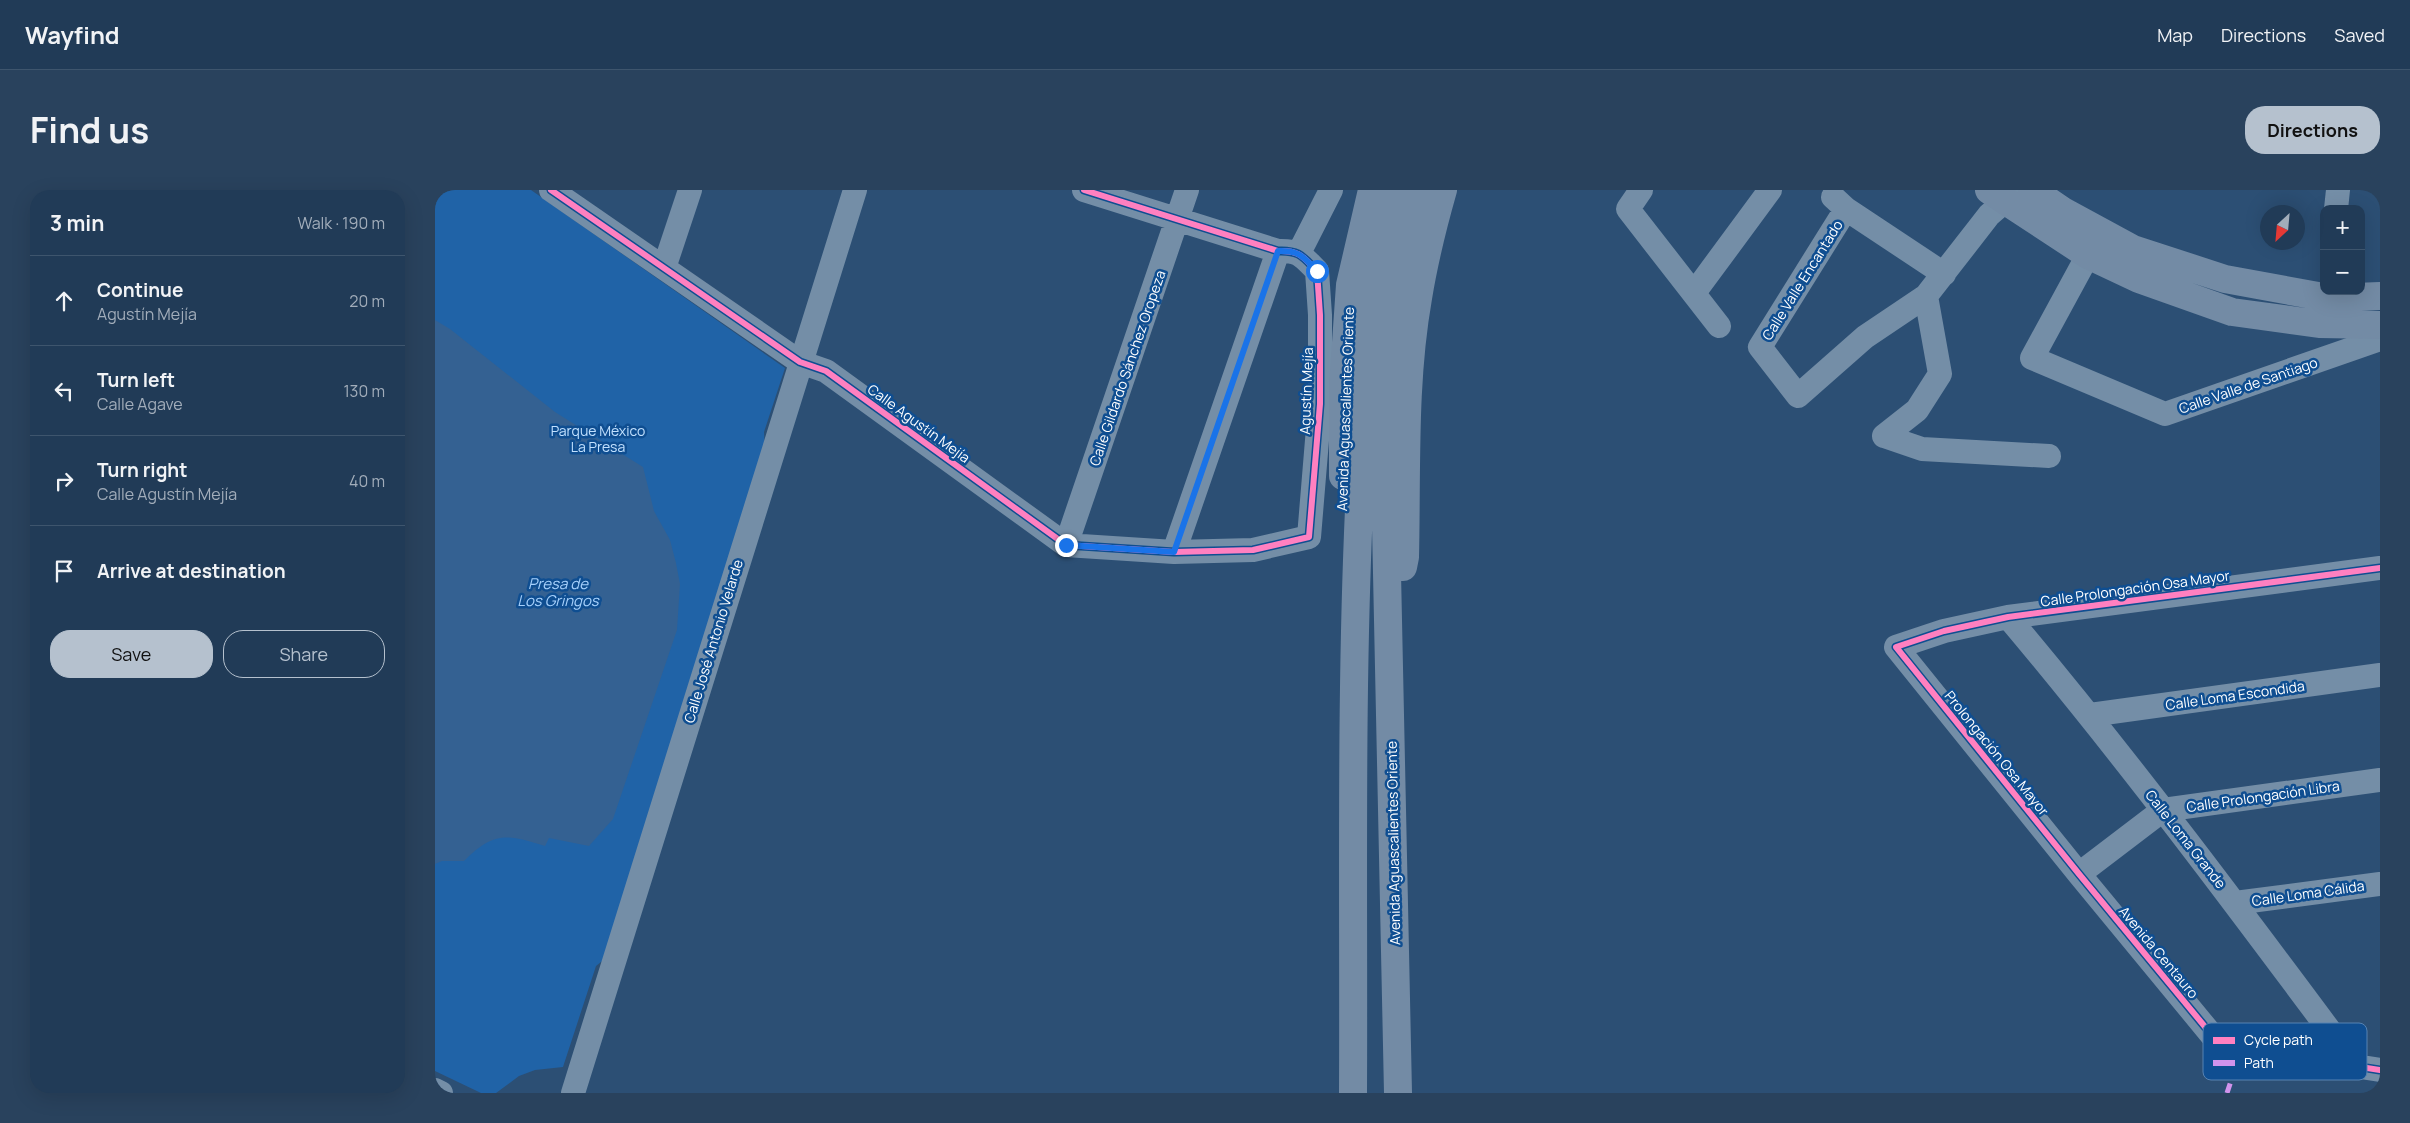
<!DOCTYPE html>
<meta charset="utf-8">
<style>
:root{--surface:#213b57;--page:#29425d;--text:#f1f3f6;--muted:#a2adba;--line:#3e556d;--accent:#b5c1ce}
body{margin:0;font-family:Manrope,sans-serif;background:var(--page);color:var(--text)}
.controls{position:absolute;right:15px;top:15px;display:grid;overflow:hidden;border-radius:10px;box-shadow:0 5px 20px #0002}
.controls button{width:45px;height:45px;display:grid;place-items:center;padding:0;border:0;border-bottom:1px solid var(--line);background:var(--surface);color:var(--text);font:25px sans-serif}
.compass{position:absolute;left:1825px;top:15px;width:45px;height:45px;border-radius:50%;background:var(--surface);box-shadow:0 5px 20px #0002;rotate:206deg}
.stop{position:absolute;width:15px;height:15px;margin:-11px;border:4px solid #1a73e8;border-radius:50%;background:#fff}
.stop.end{background:#1a73e8;border-color:#fff;box-shadow:0 1px 5px #0008}
.list{margin:0;padding:0;list-style:none}
h2{display:flex;justify-content:space-between;align-items:center;height:65px;margin:0;padding:0 20px;font-size:21px}
h2 small{font-size:16px;font-weight:400;color:var(--muted)}
.list li{display:grid;grid-template-columns:32px 1fr auto;gap:15px;align-items:center;box-sizing:border-box;height:90px;padding:0 20px;border-top:1px solid var(--line)}
.list b{display:block;font-size:19px;white-space:nowrap}
.list p{margin:0;font-size:16px;white-space:nowrap;color:var(--muted)}
.list em{font-size:16px;font-style:normal;color:var(--muted)}
.actions{display:flex;gap:10px;padding:15px 20px}
.actions a{flex:1;padding:11px 0;border:1px solid var(--accent);border-radius:20px;text-align:center;font-size:18px;color:var(--accent)}
.actions .main{background:var(--accent);color:#111}
.icon{flex:none;width:28px;height:28px;fill:none;stroke:currentColor;stroke-width:2;stroke-linecap:round;stroke-linejoin:round}
.map{position:relative;flex:none;width:1945px;height:903px;overflow:hidden;border-radius:20px}
header{display:flex;align-items:center;gap:30px;box-sizing:border-box;height:70px;padding:0 25px;background:var(--surface);border-bottom:1px solid var(--line)}
header strong{font-size:24px}
nav{display:flex;gap:28px;margin-inline-start:auto;font-size:18px}
.intro{display:flex;align-items:center;justify-content:space-between;box-sizing:border-box;height:120px;padding:0 30px}
h1{margin:0;font-size:35px}
.button{padding:12px 22px;border-radius:20px;background:var(--accent);color:#111;font-size:18px;font-weight:700}
main{display:flex;gap:30px;padding:0 30px}
aside{flex:1;background:var(--surface);border-radius:20px;box-shadow:0 5px 20px #0002}
.map>svg:first-child{display:block}
.green{fill:#2063a7}
.water{fill:#346192}
.lines{fill:none;stroke-linecap:round;stroke-linejoin:round}
.minor{stroke:#748ea7;stroke-width:24}
.major{stroke:#738ba5;stroke-width:28}
.quiet{stroke:#d193ec;stroke-width:5;stroke-dasharray:10 5;stroke-linecap:butt}
.cycleway-casing{stroke:#0f4e91;stroke-width:9}
.cycleway{stroke:#ff80c0;stroke-width:6}
.route{stroke:#1a73e8;stroke-width:6}
.labels{text-anchor:middle;dominant-baseline:central;stroke-width:5;stroke-linejoin:round;paint-order:stroke}
.street-label{font-size:14px;fill:#fff;stroke:#0f4e91}
.park-label{font-size:14px;fill:#c1e0fe;stroke:#0f4e91}
.water-label{font-size:15px;font-style:italic;fill:#a6d0fb;stroke:#0f4e91}
.key{fill:#0f4e91;stroke:#5783b2;stroke-width:1}
.key-label{font-size:14px;fill:#fff}
</style>
<header>
<strong>Wayfind</strong>
<nav><a>Map</a><a>Directions</a><a>Saved</a></nav>
</header>
<div class="intro"><h1>Find us</h1><a class="button">Directions</a></div>
<main>
<aside>
<h2>3 min<small>Walk · 190 m</small></h2>
<ul class="list">
<li><svg class="icon" aria-label="ahead" viewBox="0 0 24 24"><path d="M12 20V5M6 11l6-6 6 6"/></svg><div><b>Continue</b><p>Agustín Mejía</p></div><em>20 m</em></li>
<li><svg class="icon" aria-label="left" viewBox="0 0 24 24"><path d="M17 20v-9H6M10 6l-5 5 5 5"/></svg><div><b>Turn left</b><p>Calle Agave</p></div><em>130 m</em></li>
<li><svg class="icon" aria-label="right" viewBox="0 0 24 24"><path d="M7 20v-9h11M14 6l5 5-5 5"/></svg><div><b>Turn right</b><p>Calle Agustín Mejía</p></div><em>40 m</em></li>
<li><svg class="icon" aria-label="arrive" viewBox="0 0 24 24"><path d="M6 21V4h12l-3 4 3 4H6"/></svg><div><b>Arrive at destination</b></div></li>
</ul>
<div class="actions"><a class="main">Save</a><a>Share</a></div>
</aside>
<div class="map">
<svg width="1945" height="903" viewBox="0 0 1945 903">
<rect width="100%" height="100%" fill="#2c4f74"/>
<!-- green -->
<path class="green" d="M0,0H96L350,178L329,242L330,262L171,768L161,776L128,877L100,880L84,886L61,903H46L0,881Z"/>
<!-- water -->
<path class="water" d="M0,130L15,139L120,222L208,277L219,321L235,350L241,373L245,394L242,440L178,629L154,656L114,648L110,656C72,644 59,641 29,671H7L0,674Z"/>
<g class="lines">
<!-- minor -->
<path class="minor" d="M116,0L365,172L391,181L631,355L739,362L818,360L874,347L885,214V125L882,81C868,67 865,60 843,61L649,0
M1206,0L1193,19L1284,136
M1398,7L1411,19L1509,84
M1411,19L1325,157L1363,206L1430,147L1491,106L1554,25L1570,11L1587,0
M1901,19L1903,0
M864,63L896,0
M1653,65L1597,168L1730,224L1945,149
M229,78L255,0
M1259,103L1335,0
M1449,246L1487,259L1614,266
M1449,246L1482,220L1505,184L1491,106
M631,355L752,0
M739,362L843,61
M1945,378L1573,427L1509,441L1461,457L1644,684L1785,855L1945,880
M1573,427C1695,572 1808,724 1921,876
M1655,525L1945,485
M1644,684L1728,620L1945,590
M1800,713L1945,694
M0,900L6,903
M138,903L420,0"/>
<!-- major -->
<path class="major" d="M1554,0L1653,65L1704,89L1797,122L1884,134L1945,135
M1597,0L1628,21L1698,59L1790,89L1894,108L1945,106
M908,286V196L915,95L937,0
M968,377L970,367C972,281 968,193 983,108C989,71 998,35 1008,0
M918,903C919,701 915,499 925,298C930,198 930,96 960,0
M963,903L949,241C952,160 956,78 980,0"/>
<!-- quiet -->
<path class="quiet" d="M1792,903L1807,858"/>
<!-- cycleway casing -->
<g class="cycleway-casing">
<path id="cycleway" d="M116,0L365,172L391,181L631,355L739,362L818,360L874,347L885,214V125L882,81C868,67 865,60 843,61L649,0
M1945,378L1573,427L1509,441L1461,457L1644,684L1785,855L1945,880"/>
</g>
<!-- cycleway -->
<use href="#cycleway" class="cycleway"/>
</g>
<g class="lines">
<!-- route -->
<path class="route" d="M631,355L739,362L843,61C865,60 868,67 882,81"/>
</g>
<g class="labels">
<!-- street labels -->
<g class="street-label">
<text transform="translate(1367 90) rotate(-58)">Calle Valle Encantado</text>
<text transform="translate(692 178) rotate(-71)">Calle Gildardo Sánchez Oropeza</text>
<text transform="translate(1813 195) rotate(-19)">Calle Valle de Santiago</text>
<text transform="translate(871 201) rotate(-88)">Agustín Mejía</text>
<text transform="translate(910 219) rotate(-88)">Avenida Aguascalientes Oriente</text>
<text transform="translate(484 233) rotate(36)">Calle Agustín Mejía</text>
<text transform="translate(1700 398) rotate(-8)">Calle Prolongación Osa Mayor</text>
<text transform="translate(278 451) rotate(-73)">Calle José Antonio Velarde</text>
<text transform="translate(1800 505) rotate(-8)">Calle Loma Escondida</text>
<text transform="translate(1562 563) rotate(51)">Prolongación Osa Mayor</text>
<text transform="translate(1828 606) rotate(-8)">Calle Prolongación Libra</text>
<text transform="translate(1751 649) rotate(52)">Calle Loma Grande</text>
<text transform="translate(958 653) rotate(-91)">Avenida Aguascalientes Oriente</text>
<text transform="translate(1873 703) rotate(-8)">Calle Loma Cálida</text>
<text transform="translate(1724 762) rotate(50)">Avenida Centauro</text>
</g>
<!-- park labels -->
<g class="park-label">
<text x="163" y="240">Parque México<tspan x="163" dy="16">La Presa</tspan></text>
</g>
<!-- water labels -->
<g class="water-label">
<text x="123" y="393">Presa de<tspan x="123" dy="17">Los Gringos</tspan></text>
</g>
</g>
<!-- legend -->
<rect x="1768" y="833" width="164" height="57" rx="8" class="key"/>
<rect x="1778" y="847" width="22" height="7" fill="#ff80c0"/>
<rect x="1778" y="870" width="22" height="6" fill="#d193ec"/>
<g class="key-label">
<text x="1809" y="855">Cycle path</text>
<text x="1809" y="878">Path</text>
</g>
</svg>
<div class="controls">
<button>+</button>
<button>−</button>
</div>
<svg class="compass" viewBox="-18 -18 36 36"><path d="M0-13l5 13h-10z" fill="#e53935"/><path d="M0 13l5-13h-10z" fill="#a2adba"/></svg>
<div class="stop" style="left:882px;top:81px"></div>
<div class="stop end" style="left:631px;top:355px"></div>
</div>
</main>
